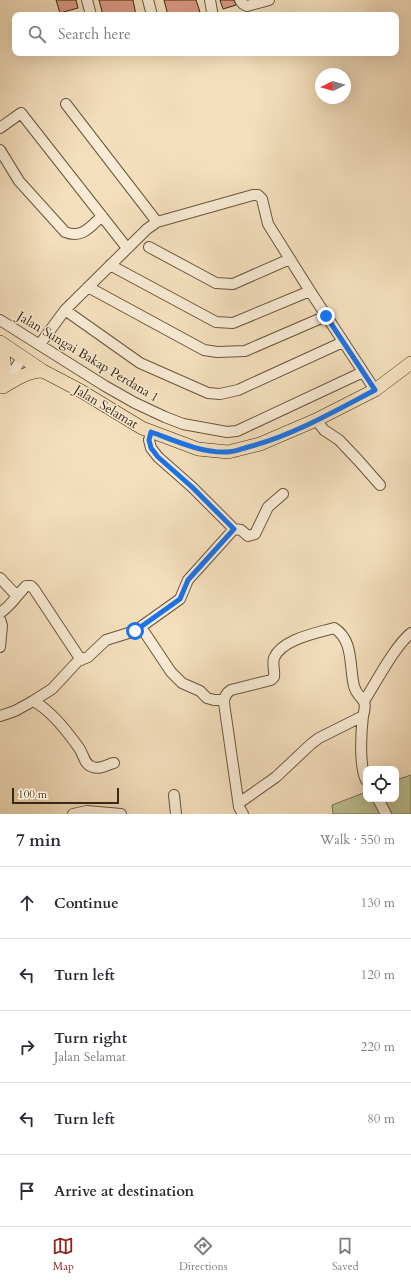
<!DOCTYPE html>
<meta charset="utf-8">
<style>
:root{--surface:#fff;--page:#f2f2f3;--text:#2b2b33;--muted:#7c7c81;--line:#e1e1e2;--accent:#8f2418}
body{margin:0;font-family:Cardo,serif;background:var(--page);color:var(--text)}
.controls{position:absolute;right:12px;bottom:12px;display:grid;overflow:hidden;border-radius:8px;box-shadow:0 4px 16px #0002}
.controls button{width:36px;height:36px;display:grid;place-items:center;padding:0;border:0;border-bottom:1px solid var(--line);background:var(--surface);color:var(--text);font:20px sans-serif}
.compass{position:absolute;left:315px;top:68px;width:36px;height:36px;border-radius:50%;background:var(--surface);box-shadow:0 4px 16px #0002;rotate:265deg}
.scale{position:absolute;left:12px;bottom:10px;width:107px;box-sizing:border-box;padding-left:4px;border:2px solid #392812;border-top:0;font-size:11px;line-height:14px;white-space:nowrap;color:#392812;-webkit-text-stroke:3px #f8ead4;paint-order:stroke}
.stop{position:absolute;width:12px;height:12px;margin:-9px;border:3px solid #1a73e8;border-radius:50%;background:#fff}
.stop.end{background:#1a73e8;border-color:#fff;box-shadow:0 1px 4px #0008}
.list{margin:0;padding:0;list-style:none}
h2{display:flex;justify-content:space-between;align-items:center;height:52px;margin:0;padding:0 16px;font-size:17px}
h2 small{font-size:13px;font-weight:400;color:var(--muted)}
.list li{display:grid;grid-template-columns:26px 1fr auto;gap:12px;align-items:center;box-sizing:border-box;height:72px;padding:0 16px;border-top:1px solid var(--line)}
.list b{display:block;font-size:15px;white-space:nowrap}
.list p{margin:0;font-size:13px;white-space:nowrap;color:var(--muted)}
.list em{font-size:13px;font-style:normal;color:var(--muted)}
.icon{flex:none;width:22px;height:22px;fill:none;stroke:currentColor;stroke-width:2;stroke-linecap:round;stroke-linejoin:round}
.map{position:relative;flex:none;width:411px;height:814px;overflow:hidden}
.search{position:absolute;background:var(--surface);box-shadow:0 4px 16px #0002;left:12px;right:12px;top:12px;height:44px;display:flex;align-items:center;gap:10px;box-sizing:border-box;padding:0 14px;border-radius:8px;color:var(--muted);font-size:15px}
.sheet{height:412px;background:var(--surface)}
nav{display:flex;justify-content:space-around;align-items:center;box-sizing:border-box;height:56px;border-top:1px solid var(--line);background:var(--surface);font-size:11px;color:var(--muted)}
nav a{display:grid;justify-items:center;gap:2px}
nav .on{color:var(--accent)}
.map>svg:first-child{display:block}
.green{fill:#bcc190;stroke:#7a7451}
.building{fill:#dc9982;stroke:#392812}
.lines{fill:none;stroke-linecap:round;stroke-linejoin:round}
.minor-casing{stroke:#68563d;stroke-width:12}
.major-casing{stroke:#392812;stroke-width:14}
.minor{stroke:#f8ead4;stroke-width:10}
.major{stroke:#f4dfbd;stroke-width:13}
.route{stroke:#1a73e8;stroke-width:5}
.labels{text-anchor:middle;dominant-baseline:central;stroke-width:3;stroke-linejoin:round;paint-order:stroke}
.street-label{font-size:13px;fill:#392812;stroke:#f8ead4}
</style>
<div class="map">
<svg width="411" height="814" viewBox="0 0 411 814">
<rect width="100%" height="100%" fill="#f4dfbd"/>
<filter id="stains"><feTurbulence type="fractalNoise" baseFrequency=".005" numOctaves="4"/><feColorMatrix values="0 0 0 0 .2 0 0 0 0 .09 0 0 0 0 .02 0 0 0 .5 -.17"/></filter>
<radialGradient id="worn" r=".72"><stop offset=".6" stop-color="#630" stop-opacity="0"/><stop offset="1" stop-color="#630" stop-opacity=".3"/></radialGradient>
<!-- green -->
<path class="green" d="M411,775V814H333L332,805L366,792V799H396V780Z"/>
<!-- building -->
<path class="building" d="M56,0H76L78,8L60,13Z
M99,0H133L136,15H103Z
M164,0H196L200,12L190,15H168Z
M220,0H234L236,5L223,9Z"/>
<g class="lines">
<!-- minor casing -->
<g class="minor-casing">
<path id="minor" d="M87,0L91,15
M148,0L152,15
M210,0L212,11L211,15
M240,0L243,4L247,6L269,0
M66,104L157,222
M0,128L21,113L127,248
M0,150L19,181L65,232C82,239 90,227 102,216
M149,247L216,283L233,284L290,259
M110,265L216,322L233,323L310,291
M88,287L204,350L217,352L245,351L326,316
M65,310L140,363L208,393L220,394L238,390L343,342
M0,320L105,386L135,403L165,417L183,424L227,432L237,431L363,372
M40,344L65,310L147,229L157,222L253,195H258L262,199L268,224L310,291L375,390
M5,384L23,357
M316,420L324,430L339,440L358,460L380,485
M234,529L241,530L248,536L255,534L268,507L283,494
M0,578L17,596
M0,613C11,606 17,595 26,586H31L34,589L81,660
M0,619L2,626L0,647
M141,627L171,672L182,683L200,691L207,698L214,700H224
M33,701C51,710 67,731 79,748C84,755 84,765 93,767C100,770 108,764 114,763
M364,701C377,681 394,647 411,633
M0,716L15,711L33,701L52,689L78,661L88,657L106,640L135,631L180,599L188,580L234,529L192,487L158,457L151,448L149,440L151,433
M363,716C361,732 359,766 366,780
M174,795L176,814
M378,799L386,814
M239,803L276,777L311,744L319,738L363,716C369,696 358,701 354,686C349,666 354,640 334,628C317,633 282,639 274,658C272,665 275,670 274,677L271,680L231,690C226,693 224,698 224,703L239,807L243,814
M73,814L87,811L121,814"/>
</g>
<!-- major casing -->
<g class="major-casing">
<path id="major" d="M0,342L43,371L81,391L142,428L198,449L228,452L260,444L316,420L375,390L411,363
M0,347C6,360 5,372 3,387
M3,387C16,379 28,371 43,371"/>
</g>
<!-- minor -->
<use href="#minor" class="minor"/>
<!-- major -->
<use href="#major" class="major"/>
</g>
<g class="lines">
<!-- route -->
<path class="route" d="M135,631L180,599L188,580L234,529L192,487L158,457L151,448L149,440L151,432C176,441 201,453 227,452C234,452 241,449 248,447C292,436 335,411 375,390L326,316"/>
</g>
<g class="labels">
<!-- street labels -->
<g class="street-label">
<text transform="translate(88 357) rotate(31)">Jalan Sungai Bakap Perdana 1</text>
<text transform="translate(106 407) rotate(31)">Jalan Selamat</text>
</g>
</g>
<rect width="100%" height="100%" filter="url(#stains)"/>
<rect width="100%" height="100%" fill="url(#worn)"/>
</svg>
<div class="controls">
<button><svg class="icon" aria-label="locate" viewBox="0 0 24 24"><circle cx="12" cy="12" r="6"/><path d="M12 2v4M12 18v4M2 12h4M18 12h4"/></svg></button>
</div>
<svg class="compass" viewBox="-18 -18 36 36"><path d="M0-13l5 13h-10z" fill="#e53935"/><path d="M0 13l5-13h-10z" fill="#7c7c81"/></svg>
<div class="scale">100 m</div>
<div class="stop" style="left:135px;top:631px"></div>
<div class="stop end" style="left:326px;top:316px"></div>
<div class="search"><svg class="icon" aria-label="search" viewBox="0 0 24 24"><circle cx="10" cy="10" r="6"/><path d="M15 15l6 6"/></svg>Search here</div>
</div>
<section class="sheet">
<h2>7 min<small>Walk · 550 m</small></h2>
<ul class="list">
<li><svg class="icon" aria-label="ahead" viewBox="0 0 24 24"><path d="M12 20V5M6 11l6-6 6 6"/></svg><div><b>Continue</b></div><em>130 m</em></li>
<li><svg class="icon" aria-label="left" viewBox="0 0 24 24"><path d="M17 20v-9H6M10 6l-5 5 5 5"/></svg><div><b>Turn left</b></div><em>120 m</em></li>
<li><svg class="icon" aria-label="right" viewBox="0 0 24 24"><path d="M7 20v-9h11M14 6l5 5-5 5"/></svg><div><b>Turn right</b><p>Jalan Selamat</p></div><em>220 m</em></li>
<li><svg class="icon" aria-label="left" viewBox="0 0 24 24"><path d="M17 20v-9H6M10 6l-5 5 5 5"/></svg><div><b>Turn left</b></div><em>80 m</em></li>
<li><svg class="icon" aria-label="arrive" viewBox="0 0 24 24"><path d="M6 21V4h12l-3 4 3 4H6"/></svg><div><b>Arrive at destination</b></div></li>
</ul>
</section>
<nav>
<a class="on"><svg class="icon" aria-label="map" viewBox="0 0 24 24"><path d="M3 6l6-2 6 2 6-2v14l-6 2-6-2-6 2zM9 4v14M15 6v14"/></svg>Map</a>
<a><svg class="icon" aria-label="directions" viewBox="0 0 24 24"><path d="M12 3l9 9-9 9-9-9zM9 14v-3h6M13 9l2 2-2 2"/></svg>Directions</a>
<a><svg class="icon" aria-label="saved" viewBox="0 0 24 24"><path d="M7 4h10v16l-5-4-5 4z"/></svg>Saved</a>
</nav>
